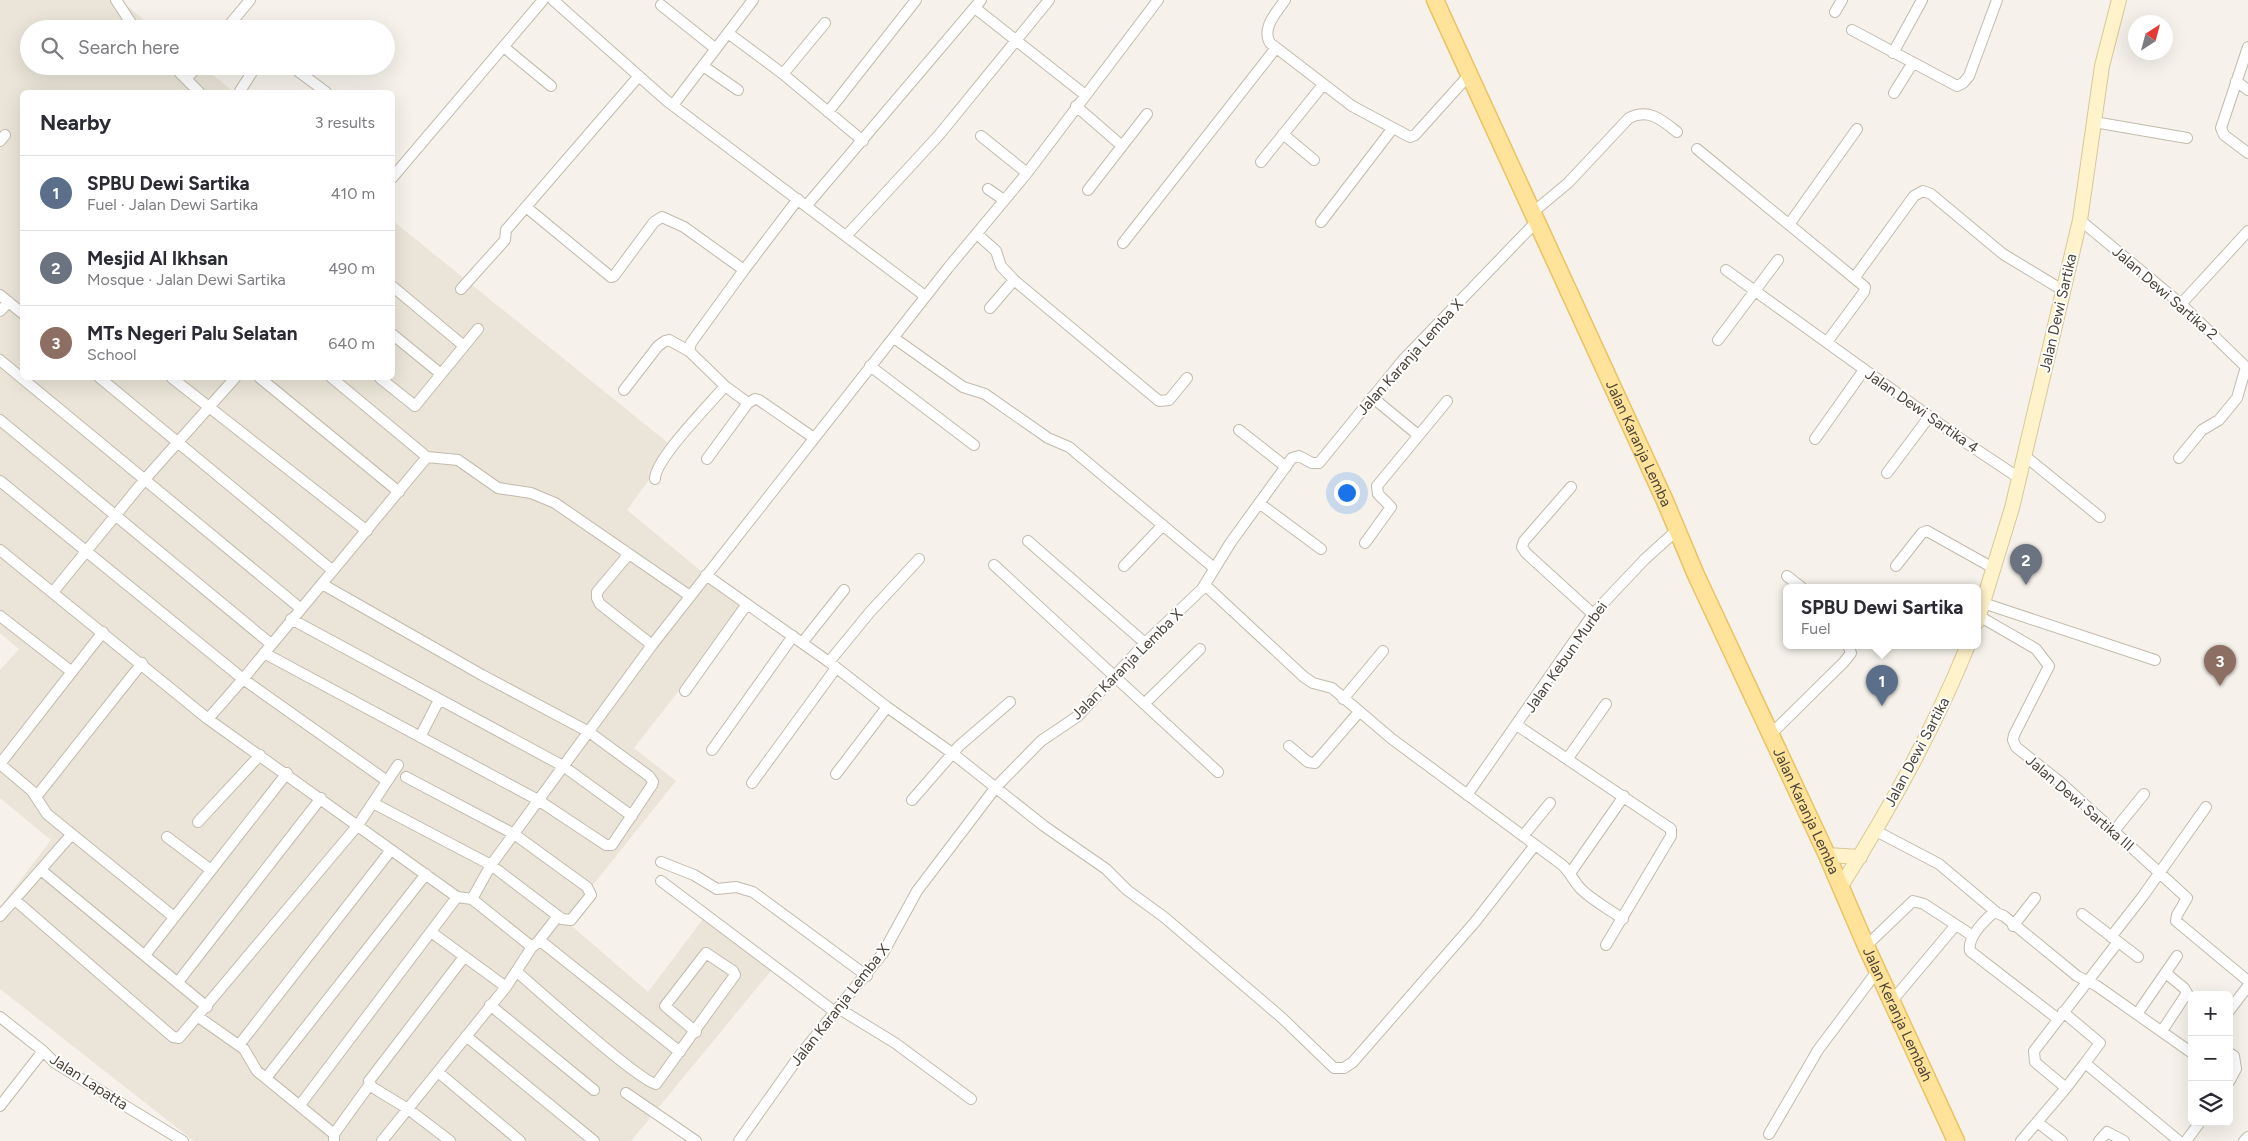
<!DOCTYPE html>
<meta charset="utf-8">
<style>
:root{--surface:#fff;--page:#f2f2f3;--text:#2b2b33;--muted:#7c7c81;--line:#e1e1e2;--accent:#ff3c18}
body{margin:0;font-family:Figtree,sans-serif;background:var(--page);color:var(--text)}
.controls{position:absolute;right:15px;bottom:15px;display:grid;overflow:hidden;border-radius:8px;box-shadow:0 5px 20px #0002}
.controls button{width:45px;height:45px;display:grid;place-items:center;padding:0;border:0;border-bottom:1px solid var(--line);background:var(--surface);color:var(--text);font:25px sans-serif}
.compass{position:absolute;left:2128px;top:15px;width:45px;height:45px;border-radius:50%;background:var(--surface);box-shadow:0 5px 20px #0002;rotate:36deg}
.you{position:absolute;left:1346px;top:492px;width:18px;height:18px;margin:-12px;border:4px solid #fff;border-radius:50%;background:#1a73e8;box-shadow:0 0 0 8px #1a73e833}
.badge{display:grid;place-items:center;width:32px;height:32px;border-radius:50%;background:var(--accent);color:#fff;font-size:16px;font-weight:700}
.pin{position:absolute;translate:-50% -41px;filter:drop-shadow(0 1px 2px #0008)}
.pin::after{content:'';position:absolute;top:26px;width:18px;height:15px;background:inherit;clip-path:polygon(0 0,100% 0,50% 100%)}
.popup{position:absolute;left:1783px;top:584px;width:198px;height:65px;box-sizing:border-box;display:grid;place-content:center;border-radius:8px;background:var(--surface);filter:drop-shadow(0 1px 4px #0005);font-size:16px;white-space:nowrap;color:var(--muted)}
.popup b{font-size:19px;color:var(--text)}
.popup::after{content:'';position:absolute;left:50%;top:100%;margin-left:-10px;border:10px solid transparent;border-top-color:var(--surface)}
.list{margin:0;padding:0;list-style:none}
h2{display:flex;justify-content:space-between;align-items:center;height:65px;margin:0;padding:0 20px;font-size:21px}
h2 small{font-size:16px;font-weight:400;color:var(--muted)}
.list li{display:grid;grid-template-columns:32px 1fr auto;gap:15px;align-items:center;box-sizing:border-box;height:75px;padding:0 20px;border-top:1px solid var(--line)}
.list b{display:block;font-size:19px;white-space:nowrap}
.list p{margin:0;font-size:16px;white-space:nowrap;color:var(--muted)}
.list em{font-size:16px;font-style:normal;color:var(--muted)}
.icon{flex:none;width:28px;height:28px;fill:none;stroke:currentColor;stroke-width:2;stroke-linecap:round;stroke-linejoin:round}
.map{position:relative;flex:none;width:2248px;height:1141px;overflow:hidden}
.search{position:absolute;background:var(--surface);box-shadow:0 5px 20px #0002;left:20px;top:20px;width:375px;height:55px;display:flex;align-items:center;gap:12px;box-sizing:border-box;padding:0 18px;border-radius:28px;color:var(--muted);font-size:19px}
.panel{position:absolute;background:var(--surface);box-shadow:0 5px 20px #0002;left:20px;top:90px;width:375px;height:290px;border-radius:8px}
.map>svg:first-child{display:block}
.residential{fill:#eae5d8}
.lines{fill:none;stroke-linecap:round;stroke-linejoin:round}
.minor-casing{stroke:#c2bbac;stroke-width:12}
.secondary-casing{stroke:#d8c799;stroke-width:16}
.primary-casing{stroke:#eac364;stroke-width:19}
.minor{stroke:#fff;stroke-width:10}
.secondary{stroke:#fff3cb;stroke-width:14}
.primary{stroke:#ffe39a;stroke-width:16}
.labels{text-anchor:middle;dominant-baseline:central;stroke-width:4;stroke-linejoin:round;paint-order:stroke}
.street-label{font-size:15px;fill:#4b4338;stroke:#fff}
</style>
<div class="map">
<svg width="2248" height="1141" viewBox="0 0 2248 1141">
<rect width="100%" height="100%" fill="#f6f2eb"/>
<!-- residential -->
<path class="residential" d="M0,0H120L155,29H29V66H202L234,92H22V378H392L393,221L673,447L627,510L706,575L747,604L634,748L676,781L565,920L648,992L706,915L775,966L631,1141H194L0,989V907L51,840L0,798V670L19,649L0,633Z"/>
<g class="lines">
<!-- minor casing -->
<g class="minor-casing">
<path id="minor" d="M116,0L135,29
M553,0L667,101L925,296
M1285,0C1277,12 1261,28 1270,43L1352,106L1410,137L1415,135L1469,75
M661,5L716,49
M975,8L1084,94
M1835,12L1842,0
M226,29L250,0
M1852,30L1957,86L1963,83L1969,76L1997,0
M728,33L783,74L863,141
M2248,47L2221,128L2224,135L2248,153
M505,48L551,86
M1893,53L1922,0
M173,66L199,92
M291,66L326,92
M703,66L738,90
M783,74L825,23
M186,79L198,66
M2236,81L2248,90
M242,92L240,91L256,66
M1894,93L1912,64
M673,105L753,0
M1076,106L1122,146
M828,112L916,0
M2094,122L2187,138
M1283,134L1314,160
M981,136L1027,173
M0,141L5,135
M1697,149L1865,287L1864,292L1827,342
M1261,162L1322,86
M392,178L543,0
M988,189L1004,200
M1088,190L1147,114
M807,205L981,0
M526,207L611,277L614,276L654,222L662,217L684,227L744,270L691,343L689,351
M1532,213L1568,183L1629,118C1649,108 1662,120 1677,132
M2080,220L2181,304L2248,369
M1321,222L1393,128
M1790,223L1857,129
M977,234L996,251L1001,266L1014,280L1159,401L1169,400L1187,378
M847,235L939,135L1049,0
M1123,243L1276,48
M744,270L798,199
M1726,270L1965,442L2019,478
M1855,277L1914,196L1923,191L1931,194L2003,254L2064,291
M392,286L464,346
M461,289L505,240L506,230L638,77
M0,295L22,313
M2181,304L2248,231
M990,308L1014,280
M0,311L9,302
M392,334L441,374
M894,338L963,387L985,394L1048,438L1069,447L1214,568
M1718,340L1778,260
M0,360L300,608
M870,366L974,445
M100,378L332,570
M172,378L367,531
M260,378L399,492
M380,378L415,406L478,329
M624,390L658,346L665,341L669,340L689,351L725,386L748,403L755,399L759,400L814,438
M1372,397L1418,435
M0,420L271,644
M1239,430L1286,467
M1815,439L1864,370
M2025,456L2100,517
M427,457L458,460L498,488L531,493L555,503L690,596
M2179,458L2202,430L2219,420L2237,398L2246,367
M707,459L748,403
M1887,473L1929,417
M655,479C655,459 710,404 725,386
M0,481L243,679L387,781
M1571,487L1524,541L1522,547L1526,553L1593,614
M1259,503L1321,549
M1028,541L1145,643
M1365,543L1391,507L1378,494L1377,486L1447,401
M0,550L208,719L457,897L472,899L532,947
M628,555L597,592V598L600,604L652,645
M994,565L1218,772
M1124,566L1163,525
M1896,566L1922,533L1927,531L1995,569
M706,575L829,662L887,707L952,753L1044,826L1106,869L1127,890L1164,917L1281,1017L1334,1068H1344L1353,1062L1475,922L1535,845
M1787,576L1801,587
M1205,585L1304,677L1313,683L1332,688L1392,739L1561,864C1570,871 1573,881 1581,889C1593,901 1609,909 1623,919
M53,592L146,478L235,378
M1983,603L2155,660
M0,616L72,672
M1979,616L2036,649L2049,666L2014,735L2013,740L2016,747L2060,782L2187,898L2177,915L2176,921L2248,981
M291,619L563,766L632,816
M103,632L0,764L32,791L47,814L174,917
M802,643L844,590
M264,653L538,800L606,845H612L652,785L653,782L649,776L589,732L482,675L322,584
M829,662L870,612L919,559
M685,691L747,604
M1343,699L1383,651
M1144,704L1200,649
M208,719L243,679L427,457L332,378
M1518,726L1671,829V836L1606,945
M1770,735L1844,662L1851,653L1848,645
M420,737L439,700
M1289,746L1308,762L1315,763L1359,712
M712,750L793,636
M1568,758L1606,704
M836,774L887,707
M752,783L836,668
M1467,795L1593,614L1645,559L1676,531
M36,797L142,663
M912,800L959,746L1010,702
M373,803L491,865L562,919L571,920L591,895L587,887L514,834L406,777
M198,822L260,755
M1876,831L1939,864L1996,912
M2114,831L2144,794
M1523,836L1550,803
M167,837L211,870
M661,862L694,875L717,889L736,887L753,892L867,976
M41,870L207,1007
M1571,872L1624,796
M661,881L835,1012
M472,899L491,865L652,645L948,268L1027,173L1158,0
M15,900L173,1037L179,1038L358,825L398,765
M2082,914L2138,957
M0,916L72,834
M2013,926L2035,898
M431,932L506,987
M2111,937L2143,896L2206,807
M537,943L558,916
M1866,946L1913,901L1924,904L1973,936
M145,955L287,773
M517,972C537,989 640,1082 656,1084L735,975L733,971L706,953L665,1006L696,1032
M178,982L321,798
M1892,1001L1955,926
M490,1005L594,1090
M838,1008L895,1043L971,1099
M2229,1011L2248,986
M2063,1012L2100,1043L2085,1063L2179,1141
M2137,1014L2177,956
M197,1016L244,1049L257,1071L334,1134
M0,1017L43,1051L55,1063L183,1141
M2058,1019L1970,951C1967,938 1984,921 1994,912L2004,916L2077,976L2097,986L2192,1053
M2162,1031L2187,993L2184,988L2167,974
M466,1036L594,1141
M239,1045L391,850
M2229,1053L2234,1056L2236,1069L2229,1082
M438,1072L520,1141
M266,1078L426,874
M2066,1088L2085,1063
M626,1093L696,1141
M300,1105L457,897
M0,1106L43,1051
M2037,1122L2062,1141
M1769,1134L1818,1050L1878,970
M334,1140V1134L370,1084
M382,1141L506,987L532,947L537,943H543L680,1052
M450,1141L408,1109L372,1087L369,1081L464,957
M739,1141L800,1055L883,953L917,891L996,787L1041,741L1078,716L1145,643L1202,589L1231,542L1292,458L1299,456L1312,463H1319L1403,360L1536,222
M2021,1141L2066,1088L2035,1062L2034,1051L2118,942
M2099,1141L2107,1132L2124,1141
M2186,1141L2200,1122
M2244,1141L2248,1137"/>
</g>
<!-- secondary casing -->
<g class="secondary-casing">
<path id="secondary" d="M1977,622L2012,508L2080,220L2102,66L2119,0
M1827,855L1860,857
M1841,886C1890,809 1934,729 1968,645"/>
</g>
<!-- primary casing -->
<g class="primary-casing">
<g id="primary">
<path id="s1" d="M1435,0L1665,501L1696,575L1827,855L1866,946L1956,1141"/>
</g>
</g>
<!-- minor -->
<use href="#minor" class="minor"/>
<!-- secondary -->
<use href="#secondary" class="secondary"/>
<!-- primary -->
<use href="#primary" class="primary"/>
</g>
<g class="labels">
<!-- street labels -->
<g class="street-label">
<text transform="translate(2165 293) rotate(41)">Jalan Dewi Sartika 2</text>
<text transform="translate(2058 313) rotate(-77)">Jalan Dewi Sartika</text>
<text transform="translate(1410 357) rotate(-48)">Jalan Karanja Lemba X</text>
<text transform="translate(1922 411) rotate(35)">Jalan Dewi Sartika 4</text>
<text stroke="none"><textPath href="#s1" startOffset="488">Jalan Karanja Lemba</textPath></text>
<text transform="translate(1566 657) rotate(-55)">Jalan Kebun Murbei</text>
<text transform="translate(1127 664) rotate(-45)">Jalan Karanja Lemba X</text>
<text transform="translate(1917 752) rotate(-62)">Jalan Dewi Sartika</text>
<text transform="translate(2080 803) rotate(41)">Jalan Dewi Sartika III</text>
<text stroke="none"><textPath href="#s1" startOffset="892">Jalan Karanja Lemba</textPath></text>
<text transform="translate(840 1005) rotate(-52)">Jalan Karanja Lemba X</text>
<text stroke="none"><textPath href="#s1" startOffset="1115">Jalan Keranja Lembah</textPath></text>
<text transform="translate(89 1082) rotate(33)">Jalan Lapatta</text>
</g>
</g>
</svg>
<div class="controls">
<button>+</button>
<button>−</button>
<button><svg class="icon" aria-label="layers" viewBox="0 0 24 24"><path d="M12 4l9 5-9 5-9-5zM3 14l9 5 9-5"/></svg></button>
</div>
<svg class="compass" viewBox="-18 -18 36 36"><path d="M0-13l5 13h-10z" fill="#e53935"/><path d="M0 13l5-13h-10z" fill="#7c7c81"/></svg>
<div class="you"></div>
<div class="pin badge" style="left:1882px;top:706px;background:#5c6f8a">1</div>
<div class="popup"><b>SPBU Dewi Sartika</b>Fuel</div>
<div class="pin badge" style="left:2026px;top:585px;background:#6b7280">2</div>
<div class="pin badge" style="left:2220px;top:686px;background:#8d6e63">3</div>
<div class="search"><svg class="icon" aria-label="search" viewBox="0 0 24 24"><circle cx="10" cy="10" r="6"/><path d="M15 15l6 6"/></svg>Search here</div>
<section class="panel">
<h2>Nearby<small>3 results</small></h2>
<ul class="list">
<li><span class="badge" style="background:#5c6f8a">1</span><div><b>SPBU Dewi Sartika</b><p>Fuel · Jalan Dewi Sartika</p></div><em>410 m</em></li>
<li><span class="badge" style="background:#6b7280">2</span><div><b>Mesjid Al Ikhsan</b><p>Mosque · Jalan Dewi Sartika</p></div><em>490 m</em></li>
<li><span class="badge" style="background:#8d6e63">3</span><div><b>MTs Negeri Palu Selatan</b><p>School</p></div><em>640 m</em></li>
</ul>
</section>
</div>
